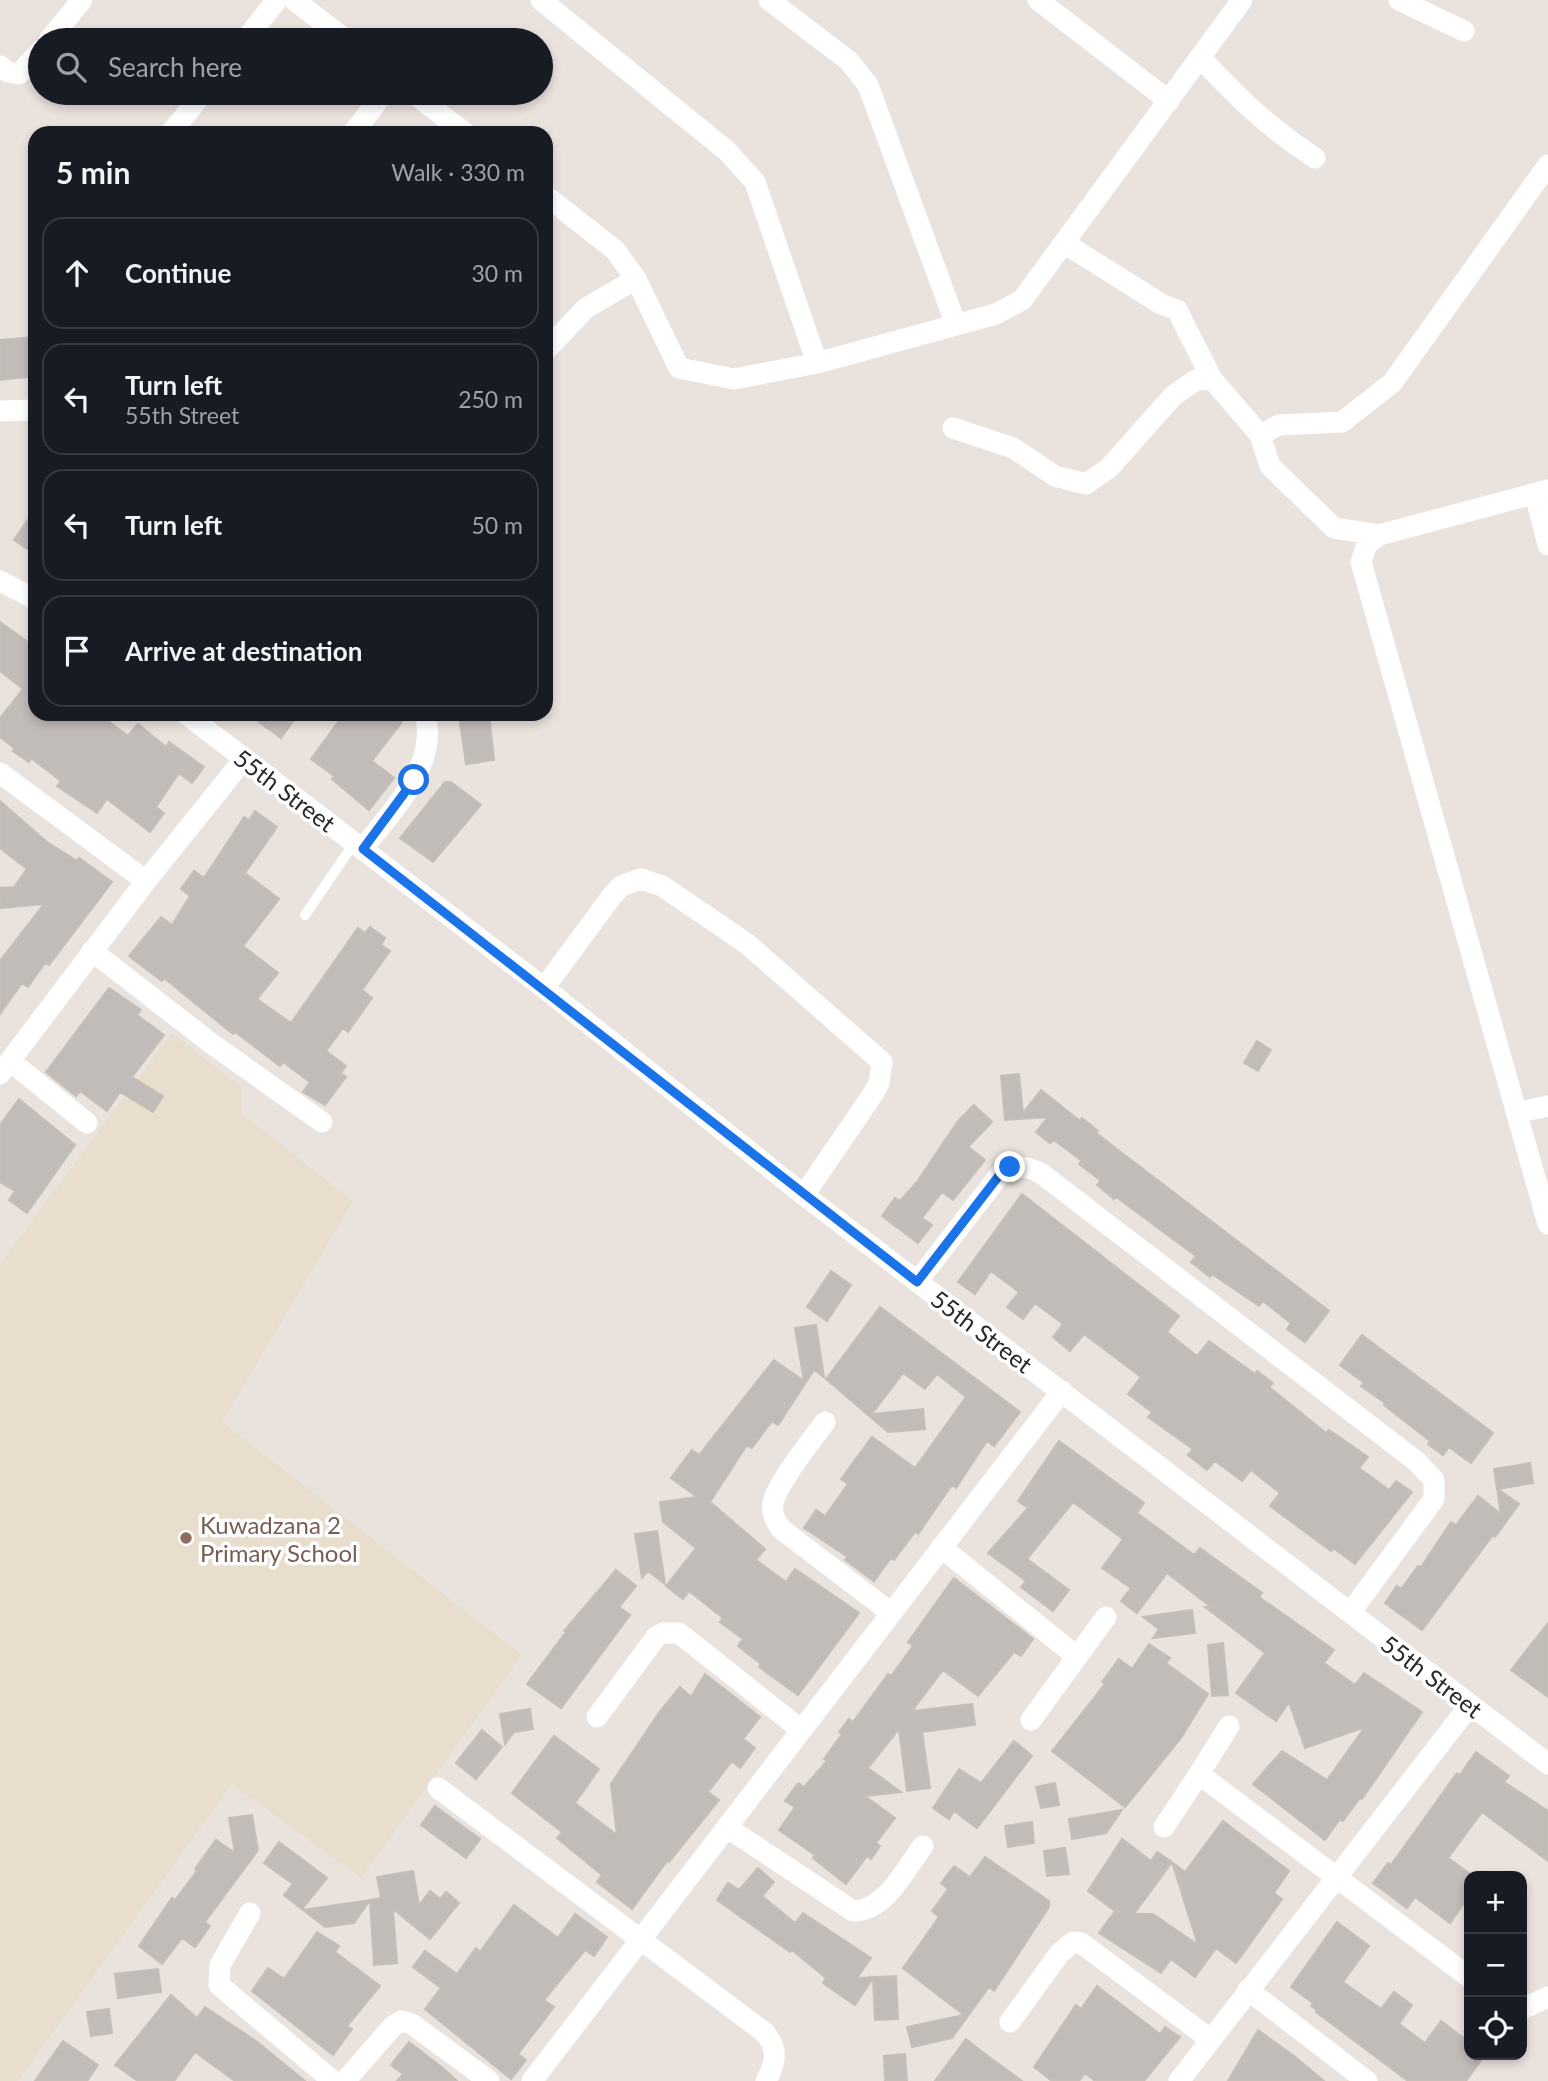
<!DOCTYPE html>
<meta charset="utf-8">
<style>
:root{--surface:#171b24;--page:#20242c;--text:#f1f3f6;--muted:#9ea1a6;--line:#363941}
body{margin:0;font-family:Lato,sans-serif;background:var(--page);color:var(--text)}
.controls{position:absolute;right:21px;bottom:21px;display:grid;overflow:hidden;border-radius:14px;box-shadow:0 4px 10px #0003}
.controls button{width:63px;height:63px;display:grid;place-items:center;padding:0;border:0;border-bottom:2px solid var(--line);background:var(--surface);color:var(--text);font:35px sans-serif}
.stop{position:absolute;width:21px;height:21px;margin:-16px;border:5px solid #1a73e8;border-radius:50%;background:#fff}
.stop.end{background:#1a73e8;border-color:#fff;box-shadow:0 2px 7px #0008}
.list{margin:0;padding:0;list-style:none}
h2{display:flex;justify-content:space-between;align-items:center;height:91px;margin:0;padding:0 28px;font-size:30px}
h2 small{font-size:23px;font-weight:400;color:var(--muted)}
.list li{display:grid;grid-template-columns:46px 1fr auto;gap:21px;align-items:center;box-sizing:border-box;height:112px;margin:0 14px 14px;padding:0 14px;border:2px solid var(--line);border-radius:21px}
.list b{display:block;font-size:26px;white-space:nowrap}
.list p{margin:0;font-size:23px;white-space:nowrap;color:var(--muted)}
.list em{font-size:23px;font-style:normal;color:var(--muted)}
.icon{flex:none;width:38px;height:38px;fill:none;stroke:currentColor;stroke-width:2;stroke-linecap:round;stroke-linejoin:round}
.map{position:relative;flex:none;width:1548px;height:2081px;overflow:hidden}
.search{position:absolute;background:var(--surface);box-shadow:0 4px 10px #0003;left:28px;top:28px;width:525px;height:77px;display:flex;align-items:center;gap:18px;box-sizing:border-box;padding:0 24px;border-radius:38px;color:var(--muted);font-size:26px}
.panel{position:absolute;background:var(--surface);box-shadow:0 4px 10px #0003;left:28px;top:126px;width:525px;height:595px;border-radius:21px}
.map>svg:first-child{display:block}
.education{fill:#e9ddce}
.building{fill:#c2bcb9;stroke:#c5beb7;stroke-width:2}
.lines{fill:none;stroke-linecap:round;stroke-linejoin:round}
.lane{stroke:#fff;stroke-width:10}
.street{stroke:#fff;stroke-width:21}
.route{stroke:#1a73e8;stroke-width:9}
.education-dot{fill:#8d6e63;stroke:#fff;stroke-width:2.5}
.labels{text-anchor:middle;dominant-baseline:central;stroke-width:7;stroke-linejoin:round;paint-order:stroke}
.street-label{font-size:24px;fill:#292929;stroke:#fff}
.education-label{font-size:24px;fill:#785e54;stroke:#fff;text-anchor:start}
</style>
<div class="map">
<svg width="1548" height="2081" viewBox="0 0 1548 2081">
<rect width="100%" height="100%" fill="#eae2dd"/>
<!-- education -->
<path class="education" d="M172,1033L242,1088V1114L353,1201L222,1422L522,1655L361,1878L232,1784L18,2081H0V1264Z"/>
<!-- building -->
<path class="building" d="M34,337L35,376L0,380V340Z
M35,509V542L29,550L14,540Z
M0,622L35,647V714H99L128,736L138,724L166,747L169,742L204,767L192,783L179,773L156,807L164,813L150,832L107,799L97,813L57,786L61,781L31,758L29,762L13,751L14,748L0,737V718L23,689L0,671Z
M248,714H298L281,738Z
M344,714H408L372,761L394,778L369,810L332,779L334,776L311,759Z
M489,714L494,760L466,764L459,716Z
M445,782H451L481,805L433,862L400,838Z
M0,801L47,842L77,861L79,858L112,882L49,965L45,963L28,987L22,983L0,1014V961L44,904L0,908V888L14,887L27,869L0,848Z
M255,811L277,827L245,873L279,899L243,946L278,973L257,999L291,1023L358,928L365,933L370,927L385,938L381,945L390,951L362,990L372,998L348,1032L343,1028L326,1051L346,1066L341,1073L346,1077L325,1105L303,1092L310,1082L283,1062L280,1066L235,1032L233,1034L164,978L162,981L129,956L161,917L172,925L190,896L181,889L194,871L204,878L244,817L249,820Z
M109,988L141,1010L137,1015L164,1035L132,1077L163,1096L153,1112L120,1092L107,1111L80,1091L76,1096L46,1072Z
M1257,1041L1271,1050L1258,1071L1244,1063Z
M1019,1074L1023,1113L1041,1090L1080,1121L1082,1118L1098,1131L1096,1133L1329,1311L1305,1342L1287,1329L1291,1323L1263,1301L1259,1306L1212,1274L1210,1277L1191,1262L1196,1256L1116,1197L1114,1199L1097,1185L1101,1181L1079,1164L1082,1161L1054,1140L1050,1143L1036,1132L1048,1117L1005,1120L1001,1076Z
M19,1099L75,1145L27,1213L9,1200L15,1191L0,1182V1125Z
M974,1105L992,1122L968,1147L985,1160L953,1200L942,1192L922,1218L932,1225L918,1243L882,1216L895,1198L900,1201L917,1182L958,1121Z
M1022,1194L1179,1316L1167,1332L1197,1356L1209,1341L1255,1374L1257,1371L1273,1383L1269,1387L1326,1433L1329,1430L1368,1457L1359,1468L1389,1490L1396,1481L1412,1492L1355,1564L1333,1548L1331,1551L1270,1506L1280,1493L1251,1470L1242,1481L1215,1461L1207,1470L1188,1455L1193,1449L1148,1417L1152,1412L1128,1394L1141,1377L1084,1334L1070,1351L1053,1337L1063,1324L1035,1303L1023,1319L1007,1307L1019,1292L991,1271L975,1294L958,1282Z
M831,1271L851,1285L827,1321L807,1307Z
M880,1307L1020,1412L994,1446L987,1441L956,1488L952,1485L918,1534L915,1532L894,1560L891,1558L874,1581L845,1560L848,1557L804,1528L816,1510L825,1516L848,1484L841,1479L872,1437L915,1468L966,1397L937,1374L925,1389L903,1373L872,1414L923,1409L925,1429L888,1432L826,1379Z
M816,1325L824,1377L814,1370L778,1425L772,1421L752,1448L747,1445L710,1502L765,1549L756,1560L786,1582L795,1569L859,1613L798,1695L759,1667L761,1664L738,1646L743,1639L720,1622L723,1618L689,1591L683,1599L666,1586L696,1548L663,1522L660,1502L697,1497L671,1478L692,1450L699,1455L774,1360L804,1381L795,1328Z
M1362,1335L1493,1433L1471,1463L1449,1447L1443,1455L1428,1444L1430,1441L1384,1405L1385,1403L1361,1386L1364,1383L1340,1365Z
M1059,1441L1144,1503L1137,1513L1194,1555L1200,1548L1262,1593L1259,1597L1334,1650L1324,1663L1355,1685L1364,1673L1422,1712L1362,1799L1360,1798L1343,1821L1340,1819L1325,1840L1253,1784L1282,1751L1327,1780L1365,1727L1305,1748L1289,1702L1276,1721L1236,1693L1265,1653L1205,1607H1211L1167,1573L1137,1613L1121,1601L1131,1588L1102,1568L1123,1539L1073,1502L1027,1559L1069,1590L1053,1611L1021,1587L1026,1581L988,1553L1028,1508L1018,1501Z
M1530,1463L1533,1483L1498,1489L1519,1504L1495,1537L1493,1535L1422,1630L1385,1603L1397,1586L1401,1589L1418,1566L1421,1567L1451,1522L1456,1525L1478,1496L1501,1514L1494,1469Z
M657,1531L665,1584L648,1571L642,1578L635,1534Z
M616,1570L636,1586L619,1607L630,1615L561,1708L527,1684L566,1632L564,1631Z
M954,1578L1033,1639L1021,1656L1014,1652L978,1696L943,1670L912,1711L972,1704L975,1725L922,1732L930,1788L907,1791L899,1729L868,1768L901,1792L865,1796L895,1818L876,1843L880,1846L871,1859L867,1856L846,1884L813,1858L815,1855L779,1830L795,1807L785,1801L798,1783L804,1787L827,1761L824,1759L842,1734L839,1732L849,1719L853,1722L888,1674L891,1676L913,1646L908,1642Z
M1192,1610L1195,1633L1153,1638L1159,1629L1143,1617Z
M1548,1623V1697L1511,1670Z
M1223,1643L1228,1695L1212,1696L1208,1645Z
M1149,1644L1170,1658L1166,1663L1208,1694L1181,1738L1125,1807L1052,1751L1105,1684L1102,1682L1119,1659L1132,1669Z
M705,1674L760,1717L743,1739L755,1748L740,1768L732,1761L708,1792L719,1800L669,1862L667,1861L632,1909L597,1882L602,1875L557,1838L562,1832L512,1793L554,1736L599,1769L575,1803L617,1835L611,1784L660,1711L680,1687L691,1697Z
M530,1709L533,1729L514,1732L505,1744L500,1714Z
M482,1730L502,1747L476,1779L456,1763Z
M1014,1741L1032,1756L977,1828L954,1811L949,1819L933,1808L959,1769L981,1783Z
M1476,1752L1509,1776L1504,1782L1548,1811V1861L1482,1812L1448,1858L1469,1873V1896L1450,1923L1415,1897L1407,1908L1373,1883L1388,1863L1391,1865L1457,1773L1460,1775Z
M1055,1783L1059,1805L1041,1808L1036,1787Z
M435,1806L480,1839L466,1858L421,1825Z
M1122,1810L1106,1833L1072,1839L1069,1819Z
M252,1815L258,1850L205,1922L210,1926L195,1947L182,1938L162,1964L139,1946L172,1898L175,1900L197,1871L195,1869L216,1840L235,1853L229,1818Z
M1223,1821L1289,1871L1274,1893L1282,1899L1236,1963L1216,1948L1195,1977L1171,1959L1161,1973L1099,1933L1115,1911L1088,1891L1122,1839L1151,1861L1157,1852L1172,1862L1134,1914H1153L1198,1945L1172,1862L1185,1872Z
M1032,1822L1034,1843L1008,1847L1005,1826Z
M279,1842L327,1878L302,1909L284,1895L293,1884L264,1863Z
M1065,1848L1069,1874L1047,1876L1044,1851Z
M985,1857L1049,1901V1907L994,1991L989,1987L952,2038L912,2047L907,2027L964,2015L903,1968L939,1917L932,1911L948,1889L941,1883L954,1866L970,1877Z
M758,1868L774,1882L762,1896L795,1923L803,1913L871,1958L857,1978L896,1976L898,2019L875,2020L873,1978L855,2005L823,1983L826,1978L792,1950L790,1952L717,1900L728,1883L739,1890Z
M413,1871L419,1905L430,1891L440,1899L446,1892L459,1903L430,1939L393,1909L397,1963L374,1965L370,1900L381,1898L377,1877Z
M370,1900L354,1923L325,1927L303,1910Z
M514,1905L558,1938L575,1914L607,1937L594,1956L585,1950L544,2000L554,2007L518,2054L526,2060L511,2079L425,2009L441,1988L413,1967L425,1951L457,1974L476,1948L480,1952Z
M1337,1922L1369,1946L1343,1982L1381,2009L1394,1992L1412,2005L1399,2024L1425,2043L1441,2021L1469,2042V2055H1485L1466,2081H1408L1316,2012L1317,2010L1311,2006L1313,2003L1291,1987Z
M317,1932L339,1946L335,1952L380,1986L347,2026L352,2029L333,2055L252,1991L268,1968L284,1979Z
M158,1969L161,1992L118,1998L115,1974Z
M1097,1986L1160,2034L1165,2027L1180,2037L1144,2081H1095L1085,2073L1079,2081H1052L1034,2067L1076,2005L1081,2009Z
M171,1995L197,2018L205,2007L256,2041L305,2081H235L195,2052L174,2081H138L115,2065Z
M109,2009L112,2033L91,2036L87,2012Z
M1258,2030L1294,2056L1324,2081H1228Z
M966,2039L985,2054L1022,2081H935Z
M63,2041L98,2065L87,2081H35Z
M409,2042L444,2069L457,2081H397L403,2074L391,2065Z
M905,2054L907,2081H885L884,2056Z"/>
<g class="lines">
<!-- lane -->
<path class="lane" d="M305,915L354,843"/>
<!-- street -->
<path class="street" d="M294,0L346,40
M541,0L727,151L755,182L817,363
M769,0L849,61L868,85L956,325
M1038,0L1169,101
M1399,0L1464,31
M49,40L82,0
M245,40L277,0
M1201,58C1238,98 1269,128 1315,158
M0,66L8,72L19,74L40,51
M413,93L465,133
M171,133L203,93
M353,133L384,93
M546,196L615,250L636,279L679,368L734,379L817,363L996,314L1022,300L1242,0
M1064,243L1161,304L1177,310L1212,379L1260,435
M546,350L586,308L636,279
M0,411L35,410
M953,428L1013,448L1055,476L1086,484L1109,468L1174,395L1196,380L1212,379
M1548,490L1379,535L1367,544L1361,562L1548,1224
M1535,494L1548,545
M1379,535L1334,528L1270,466L1260,435L1279,425L1342,422L1392,383L1548,165
M0,581L35,599
M186,714L544,988L804,1195L1548,1764
M0,773L146,881
M363,849C391,811 439,766 425,714
M92,951L212,1044L322,1122
M544,988L612,896L621,886L641,879L662,886L746,943L882,1062L879,1083L873,1094L804,1195
M10,1061L87,1123
M0,1074L146,881L244,759
M1516,1113L1548,1106
M917,1282L1001,1173C1015,1164 1027,1166 1042,1174L1416,1461L1434,1480V1499L1350,1613
M825,1422C812,1440 777,1483 773,1503C771,1514 776,1521 781,1529L890,1612
M941,1547L1076,1656
M597,1717L656,1637L663,1633H679L800,1729
M1031,1720L1106,1617
M1199,1774L1229,1726
M438,1788L764,2032C779,2049 776,2063 766,2081
M1164,1827L1199,1774L1469,1977
M728,1828L853,1911C886,1911 905,1869 923,1846
M250,1913L220,1965L219,1985L333,2081
M1248,1990L1367,2081
M1522,2009L1548,1997
M1010,2022L1059,1954L1073,1942L1081,1943L1210,2039
M345,2081L393,2026L402,2021L412,2024L489,2081
M532,2081L1062,1391
M1179,2081L1470,1705"/>
</g>
<g class="lines">
<!-- route -->
<path class="route" d="M414,780L363,849L917,1282L1001,1173L1010,1167"/>
</g>
<!-- markers -->
<circle class="education-dot" cx="186" cy="1538" r="7"/>
<g class="labels">
<!-- street labels -->
<g class="street-label">
<text transform="translate(285 790) rotate(37)">55th Street</text>
<text transform="translate(982 1331) rotate(37)">55th Street</text>
<text transform="translate(1432 1676) rotate(37)">55th Street</text>
</g>
<!-- education labels -->
<g class="education-label">
<text x="200" y="1524">Kuwadzana 2<tspan x="200" dy="28">Primary School</tspan></text>
</g>
</g>
</svg>
<div class="controls">
<button>+</button>
<button>−</button>
<button><svg class="icon" aria-label="locate" viewBox="0 0 24 24"><circle cx="12" cy="12" r="6"/><path d="M12 2v4M12 18v4M2 12h4M18 12h4"/></svg></button>
</div>
<div class="stop" style="left:414px;top:780px"></div>
<div class="stop end" style="left:1010px;top:1167px"></div>
<div class="search"><svg class="icon" aria-label="search" viewBox="0 0 24 24"><circle cx="10" cy="10" r="6"/><path d="M15 15l6 6"/></svg>Search here</div>
<section class="panel">
<h2>5 min<small>Walk · 330 m</small></h2>
<ul class="list">
<li><svg class="icon" aria-label="ahead" viewBox="0 0 24 24"><path d="M12 20V5M6 11l6-6 6 6"/></svg><div><b>Continue</b></div><em>30 m</em></li>
<li><svg class="icon" aria-label="left" viewBox="0 0 24 24"><path d="M17 20v-9H6M10 6l-5 5 5 5"/></svg><div><b>Turn left</b><p>55th Street</p></div><em>250 m</em></li>
<li><svg class="icon" aria-label="left" viewBox="0 0 24 24"><path d="M17 20v-9H6M10 6l-5 5 5 5"/></svg><div><b>Turn left</b></div><em>50 m</em></li>
<li><svg class="icon" aria-label="arrive" viewBox="0 0 24 24"><path d="M6 21V4h12l-3 4 3 4H6"/></svg><div><b>Arrive at destination</b></div></li>
</ul>
</section>
</div>
